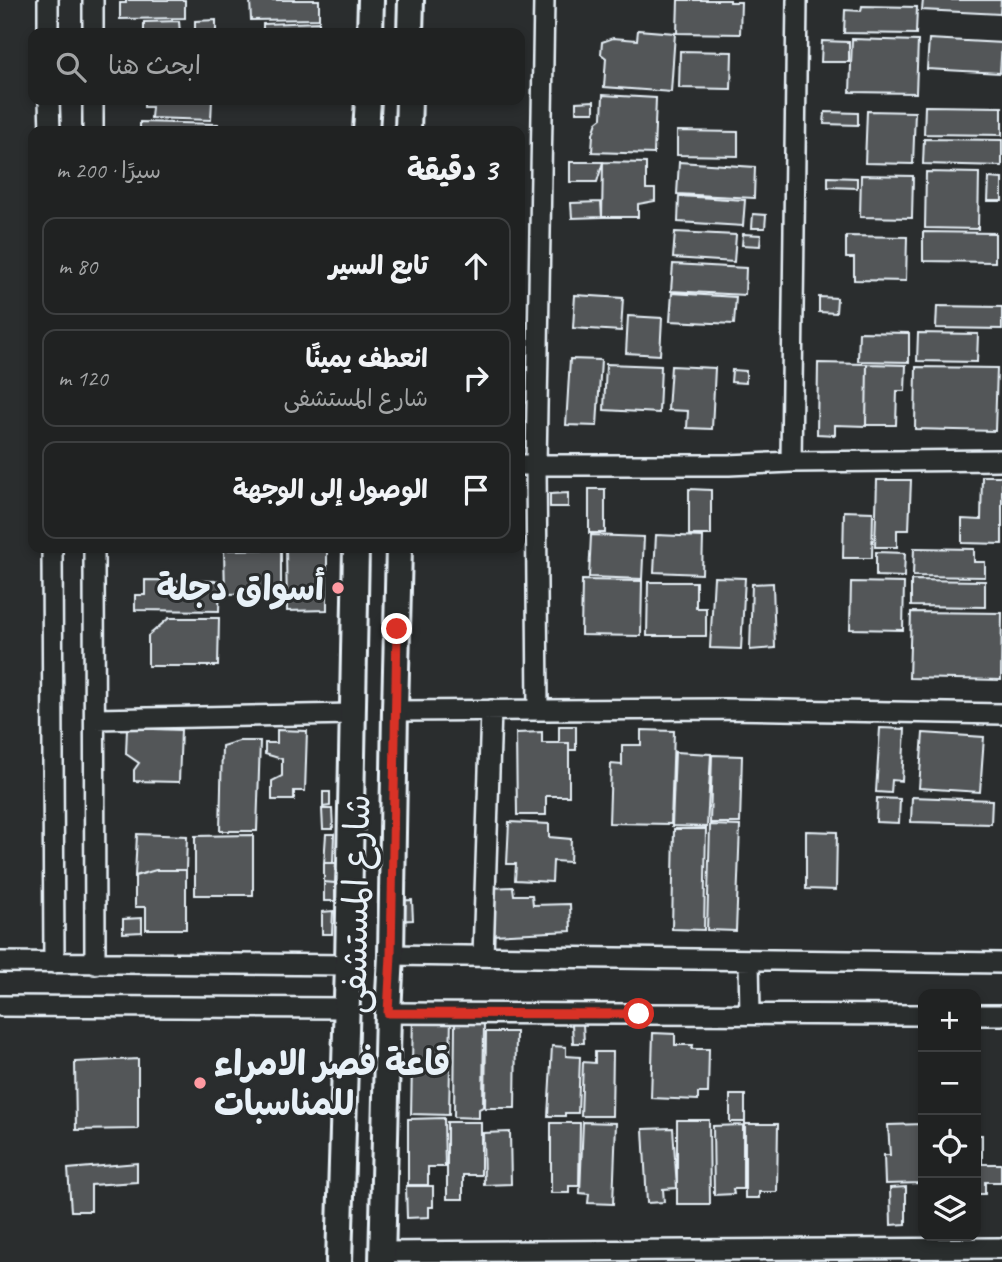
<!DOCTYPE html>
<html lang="ar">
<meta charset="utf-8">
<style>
:root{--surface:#202222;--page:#282a2a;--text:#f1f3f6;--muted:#a2a4a5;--line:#3d3f40}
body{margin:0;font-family:Caveat,"Playpen Sans Arabic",sans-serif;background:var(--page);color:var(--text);direction:rtl}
.controls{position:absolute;right:21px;bottom:21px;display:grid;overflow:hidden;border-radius:14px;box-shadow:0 4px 10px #0003}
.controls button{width:63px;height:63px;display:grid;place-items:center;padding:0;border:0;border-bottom:2px solid var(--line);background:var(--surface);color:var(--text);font:35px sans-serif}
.stop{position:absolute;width:21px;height:21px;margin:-16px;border:5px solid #d93025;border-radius:50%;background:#fff}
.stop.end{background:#d93025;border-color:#fff;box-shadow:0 2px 7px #0008}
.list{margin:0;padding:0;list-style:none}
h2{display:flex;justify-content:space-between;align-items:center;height:91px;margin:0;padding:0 28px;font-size:30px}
h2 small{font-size:23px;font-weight:400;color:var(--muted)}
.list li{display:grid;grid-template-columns:46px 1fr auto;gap:21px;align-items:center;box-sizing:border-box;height:98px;margin:0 14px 14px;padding:0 14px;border:2px solid var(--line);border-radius:14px}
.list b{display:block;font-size:26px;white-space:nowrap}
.list p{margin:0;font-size:23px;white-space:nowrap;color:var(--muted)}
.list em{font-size:23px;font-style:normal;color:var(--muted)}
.icon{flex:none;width:38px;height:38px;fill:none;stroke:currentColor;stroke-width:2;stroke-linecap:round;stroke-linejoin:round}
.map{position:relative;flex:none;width:1002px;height:1262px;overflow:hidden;direction:ltr}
.search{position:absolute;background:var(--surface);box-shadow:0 4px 10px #0003;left:28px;top:28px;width:497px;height:77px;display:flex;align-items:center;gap:18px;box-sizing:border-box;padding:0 24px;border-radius:14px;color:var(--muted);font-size:26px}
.panel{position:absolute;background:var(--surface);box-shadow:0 4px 10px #0003;left:28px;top:126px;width:497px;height:427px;border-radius:14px;direction:rtl}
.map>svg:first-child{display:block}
.building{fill:#535759;stroke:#e8f1f8;stroke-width:2}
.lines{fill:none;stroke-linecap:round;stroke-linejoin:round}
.minor-casing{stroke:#e8f1f8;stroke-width:24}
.tertiary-casing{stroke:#e8f1f8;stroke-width:30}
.minor{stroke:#2a2d2e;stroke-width:19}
.tertiary{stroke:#2a2d2e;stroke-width:24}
.route{stroke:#d93025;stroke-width:9}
.poi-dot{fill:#ff9aa2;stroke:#2a2d2e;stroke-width:2.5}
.labels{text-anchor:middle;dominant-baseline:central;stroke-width:6;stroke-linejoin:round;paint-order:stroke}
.poi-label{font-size:35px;font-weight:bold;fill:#e8f1f8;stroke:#2a2d2e;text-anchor:end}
.street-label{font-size:35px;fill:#e8f1f8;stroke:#2a2d2e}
</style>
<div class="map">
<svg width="1002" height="1262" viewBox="0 0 1002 1262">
<rect width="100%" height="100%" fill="#2a2d2e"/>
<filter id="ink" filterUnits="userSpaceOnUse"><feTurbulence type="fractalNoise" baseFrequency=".0143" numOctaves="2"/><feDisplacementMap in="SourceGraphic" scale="14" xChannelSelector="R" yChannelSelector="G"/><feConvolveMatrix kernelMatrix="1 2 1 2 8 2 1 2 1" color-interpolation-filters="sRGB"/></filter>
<g filter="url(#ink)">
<!-- building -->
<path class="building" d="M126,0H185V18L120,19V3H126Z
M250,0H319V19L251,20Z
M678,0H730V2H741L740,34L677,33Z
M923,0H1001L1000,14L922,10Z
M862,6L917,7L916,34L844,33L845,10L861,11Z
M216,20V33H144V22L179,21L180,33L195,32V21Z
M319,22V33H263V24Z
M638,30L675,33L671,92L604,87L606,58L601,54L602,42L613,38L637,40Z
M852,39L918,41L916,93L850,92Z
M929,39L1002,43L1000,73L927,69Z
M822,41L849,42V62H821Z
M680,51L732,52L731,89L679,88Z
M603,95L656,98L654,154L592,152L593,134L597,122L602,118Z
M144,100H212L211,120L151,118L152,107H144Z
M594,101V112H576V102Z
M925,106L1002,107V135L924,134Z
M867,111L915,112L913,164L865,163Z
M825,112L858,113V125L824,124Z
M140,122L218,124V131H140Z
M677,131L738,132V156L677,155Z
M924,139L1002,140V166L923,164Z
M570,162H603L597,182H570Z
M603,162L646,163V189H655V201L638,204V217H602Z
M679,162L755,167L754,198L677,194Z
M926,172L979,173L978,229L925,228Z
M861,175L913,176L912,218L860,217Z
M828,177L857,178V188L828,187Z
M989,178L1002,179V201H988Z
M679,196L745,200L743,226L678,222Z
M601,202L602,217L572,218L571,203Z
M753,214L766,215L765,228H752Z
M675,232L736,235L734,262L673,258Z
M923,232L995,233V262L923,261Z
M743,234L761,235L760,246L742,245Z
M846,236L907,237L906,281L854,280V258H846Z
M673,264L746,268L745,295L671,291Z
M672,293L736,297L734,324L670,321Z
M575,295L623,298L621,331L573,328Z
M819,297L837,298L836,313L819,312Z
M937,306L1002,307V329L936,328Z
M628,316L662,318L660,355L626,353Z
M859,332L909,333V362L858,361Z
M918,333L978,334L977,362L917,361Z
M570,359L601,360L597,426L566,425Z
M818,363L867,364L866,426L835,425V435L817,434Z
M606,364L661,366L659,413L604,410Z
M867,364L906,365L905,391H897L896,425H866Z
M671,366L715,368L712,429L687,428L688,411L668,410Z
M916,367L997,368L995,431L915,429Z
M732,370L746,371V383L731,382Z
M982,476H1002V544L962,543V519L981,520Z
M877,480H911L909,530H897V547H875Z
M589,489H605V533H589Z
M689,489L711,490V535H689Z
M568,493V507H550V494Z
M844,511L873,512L872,558H843Z
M591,535L644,537L642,579L589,577Z
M656,535L703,537L702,574L654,572Z
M286,548H327V610L287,611Z
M914,548L974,549V562H985V577L913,576Z
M281,549V593L225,594L224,550Z
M876,552L905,553L904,577L876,576Z
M714,577L745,578L741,649L710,648Z
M145,580L220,581L219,611L135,610V595H145Z
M582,580L642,581L641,636L581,635Z
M911,580L985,581V607L911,606Z
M648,582H696V608H706V636H647Z
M851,582L904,583L903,630L850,629Z
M773,583L775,648L750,650L752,584Z
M911,612L1002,613L1001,680L909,678Z
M169,618H219L218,666H148V636Z
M559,726H576V750H569V743H559Z
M127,728L181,730L179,782L134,781V770L139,763L126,754Z
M880,728L905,729L902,781L892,780L891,793L876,792Z
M277,730L307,731L305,791H294V800H272V781L282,776V759L265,754V743H277Z
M641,730L674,731L671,824L609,823L611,764L622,765V745H641Z
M542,732V743H569V796H546V815H517L516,733Z
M923,733L984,737L980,792L919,788Z
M239,741H260L257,831H220L222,746Z
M675,752L711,754L707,827L672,826Z
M712,755L742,756L740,823H710Z
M323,792H330V806L323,807Z
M912,797L992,800L991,824L911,822Z
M877,798L900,799L899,823L876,822Z
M322,809H332L333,829H323Z
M509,822L549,824V837L571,839L570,862L553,861L552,882L515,880L516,864H507Z
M710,825L740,826L736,931L707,930Z
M674,829H706L704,930L672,929Z
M806,831L837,832L836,890L806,889Z
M137,834L187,836L186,870H156L135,876Z
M326,834H334L333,863H324Z
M253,835V895H195V836Z
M324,863H336L335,883L324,882Z
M156,870H186V929H146V907H135V876Z
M324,882L335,883V901H324Z
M513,887L514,895H532L533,905L570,904L571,931L491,935L489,888Z
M412,900L413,920L394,921L393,901Z
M333,911L332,934H322V912Z
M142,918V932L123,933V919Z
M413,1015L451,1016L449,1115L411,1114Z
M455,1023H484L483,1107L479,1109V1118L454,1117Z
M572,1023H583L584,1043H573Z
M486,1032H516L515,1108H485Z
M653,1033L675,1034V1045H693L692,1049H709L708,1093H698V1100L651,1098Z
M552,1046L566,1047V1056L580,1057L578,1113H565V1116H548Z
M595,1052H613L612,1116H581L583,1062L595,1063Z
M138,1059V1129L76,1130L75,1062Z
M730,1095H745V1122H730Z
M444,1118L445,1167H428V1185H408V1119Z
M677,1120H709L710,1204H677Z
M447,1122H481V1175H463V1199H447Z
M583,1122L616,1123L613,1204L588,1203L589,1194L580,1193Z
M551,1123H580L579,1186H569V1193H551Z
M745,1124H778L777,1192H759V1198H745Z
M923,1124V1183L885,1184L884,1155H890L888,1125Z
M743,1125V1189H733L734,1194L714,1195L713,1126Z
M673,1128L677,1188L663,1189L664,1202L647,1203L643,1129Z
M510,1132L511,1184L484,1185L483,1133Z
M976,1135H982V1164H1001V1182H985V1194H976Z
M137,1163V1182L91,1185V1211H71L68,1169Z
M406,1186H433V1207H429V1217L407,1218Z
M906,1187V1224L891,1225L890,1188Z"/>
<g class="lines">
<!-- minor casing -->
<g class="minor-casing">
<path id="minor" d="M48,0V33
M93,0V33
M49,100L50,131
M93,100V131
M791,462L1002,460
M520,465H729L791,462L797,0
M52,548L54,963
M94,548L95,964
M538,709L536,465L544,0
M395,711L725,709L1002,714
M95,719L354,714
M391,955L1002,963
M483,956L491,710
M749,960L750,1014
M0,962L348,965
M0,1006L346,1008
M388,1013L923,1015
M976,1015H1002
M382,1252L1002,1248"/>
</g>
<!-- tertiary casing -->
<g class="tertiary-casing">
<path id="tertiary" d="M370,33L371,0
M410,33L411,0
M366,131L368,100
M408,131L409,100
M339,1262L348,965L356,548
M382,1262L388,1013L391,955L395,711L399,548"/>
</g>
<!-- minor -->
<use href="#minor" class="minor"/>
<!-- tertiary -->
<use href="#tertiary" class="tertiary"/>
</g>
</g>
<g class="lines" filter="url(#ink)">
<!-- route -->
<path class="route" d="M397,629L391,955L388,1013L639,1014"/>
</g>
<!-- markers -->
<g class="poi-dot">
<circle cx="338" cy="588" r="7"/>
<circle cx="200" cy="1083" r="7"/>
</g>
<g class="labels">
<!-- poi labels -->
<g class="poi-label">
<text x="324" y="588">أسواق دجلة</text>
<text x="214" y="1063" text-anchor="start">قاعة فصر الامراء<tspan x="214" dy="40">للمناسبات</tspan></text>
</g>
<!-- street labels -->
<g class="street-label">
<text transform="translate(356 904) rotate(-89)">شارع المستشفى</text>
</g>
</g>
</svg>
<div class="controls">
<button>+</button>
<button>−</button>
<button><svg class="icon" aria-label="locate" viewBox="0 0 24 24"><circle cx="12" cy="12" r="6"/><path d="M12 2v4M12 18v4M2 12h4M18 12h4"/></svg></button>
<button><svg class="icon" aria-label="layers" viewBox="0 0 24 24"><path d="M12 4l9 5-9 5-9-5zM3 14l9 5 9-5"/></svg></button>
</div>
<div class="stop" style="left:639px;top:1014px"></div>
<div class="stop end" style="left:397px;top:629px"></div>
<div class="search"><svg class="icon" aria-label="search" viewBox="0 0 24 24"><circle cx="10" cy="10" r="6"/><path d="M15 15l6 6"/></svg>ابحث هنا</div>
<section class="panel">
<h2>3 دقيقة<small>سيرًا · 200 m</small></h2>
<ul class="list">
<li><svg class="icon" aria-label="ahead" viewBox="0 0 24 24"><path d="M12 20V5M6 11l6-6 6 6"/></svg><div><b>تابع السير</b></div><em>80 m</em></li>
<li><svg class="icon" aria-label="right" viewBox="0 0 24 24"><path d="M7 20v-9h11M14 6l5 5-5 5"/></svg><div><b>انعطف يمينًا</b><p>شارع المستشفى</p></div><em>120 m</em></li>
<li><svg class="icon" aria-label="arrive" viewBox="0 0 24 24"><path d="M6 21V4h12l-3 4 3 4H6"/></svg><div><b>الوصول إلى الوجهة</b></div></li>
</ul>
</section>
</div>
